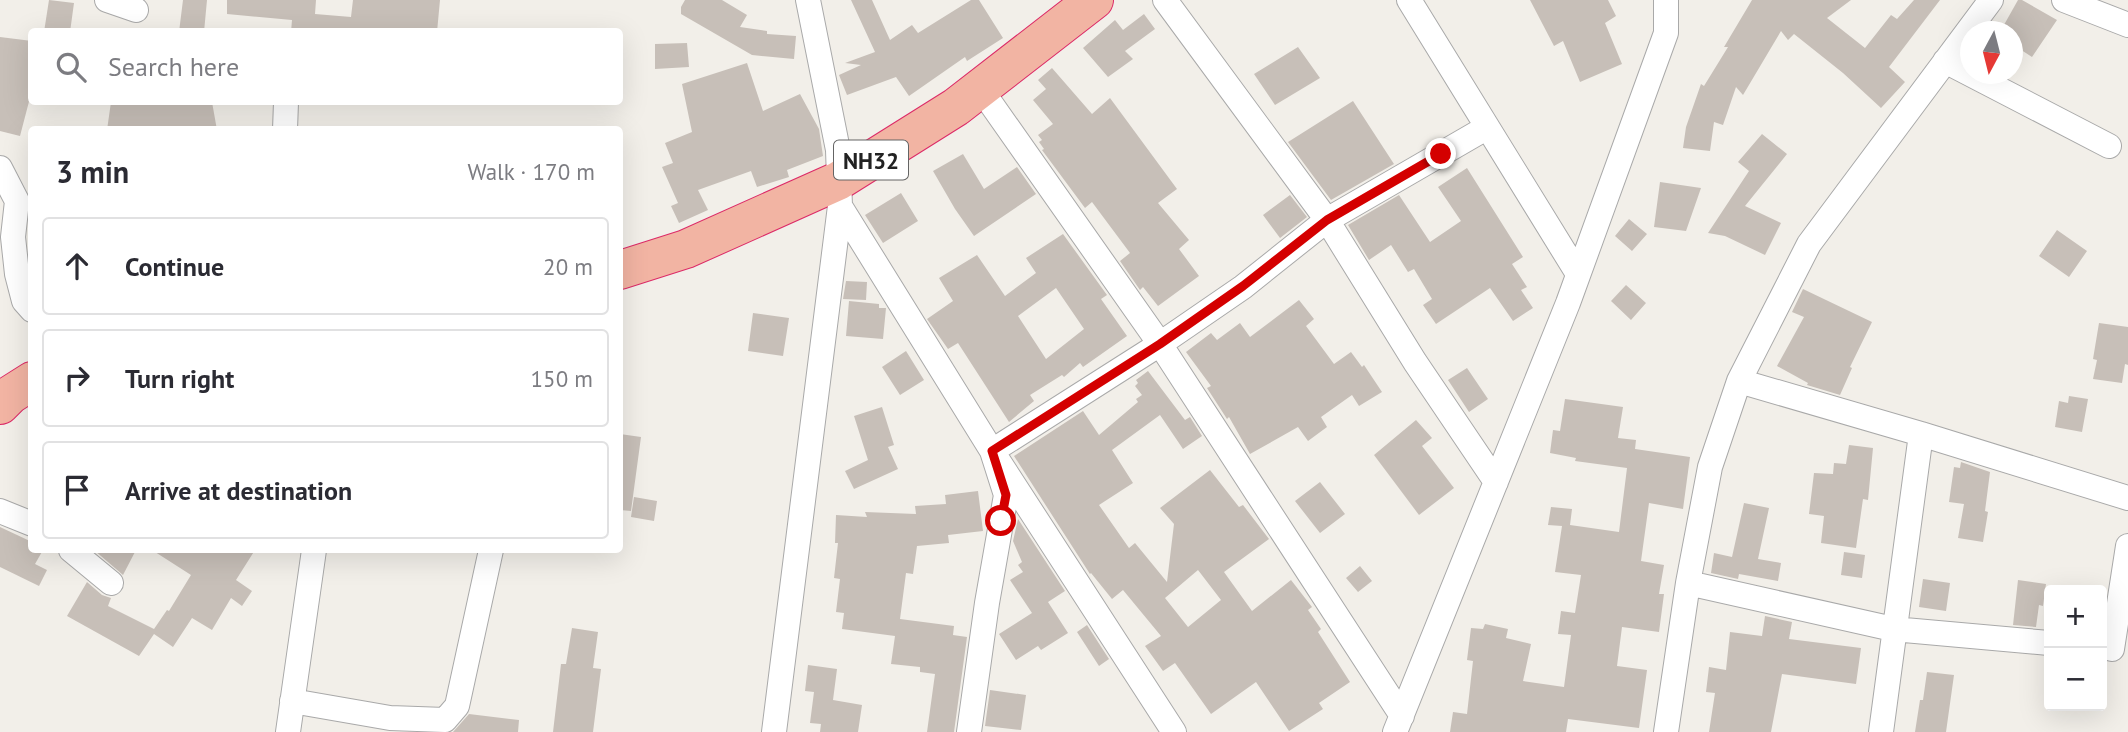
<!DOCTYPE html>
<meta charset="utf-8">
<style>
:root{--surface:#fff;--page:#f7f7f7;--text:#2b2b33;--muted:#7c7c81;--line:#e1e1e2}
body{margin:0;font-family:"PT Sans",sans-serif;background:var(--page);color:var(--text)}
.controls{position:absolute;right:21px;bottom:21px;display:grid;overflow:hidden;border-radius:7px;box-shadow:0 7px 28px #0002}
.controls button{width:63px;height:63px;display:grid;place-items:center;padding:0;border:0;border-bottom:2px solid var(--line);background:var(--surface);color:var(--text);font:35px sans-serif}
.compass{position:absolute;left:1960px;top:21px;width:63px;height:63px;border-radius:50%;background:var(--surface);box-shadow:0 7px 28px #0002;rotate:187deg}
.stop{position:absolute;width:21px;height:21px;margin:-16px;border:5px solid #d40000;border-radius:50%;background:#fff}
.stop.end{background:#d40000;border-color:#fff;box-shadow:0 2px 7px #0008}
.list{margin:0;padding:0;list-style:none}
h2{display:flex;justify-content:space-between;align-items:center;height:91px;margin:0;padding:0 28px;font-size:30px}
h2 small{font-size:23px;font-weight:400;color:var(--muted)}
.list li{display:grid;grid-template-columns:46px 1fr auto;gap:21px;align-items:center;box-sizing:border-box;height:98px;margin:0 14px 14px;padding:0 14px;border:2px solid var(--line);border-radius:7px}
.list b{display:block;font-size:26px;white-space:nowrap}
.list em{font-size:23px;font-style:normal;color:var(--muted)}
.icon{flex:none;width:38px;height:38px;fill:none;stroke:currentColor;stroke-width:2;stroke-linecap:round;stroke-linejoin:round}
.map{position:relative;flex:none;width:2128px;height:732px;overflow:hidden}
.search{position:absolute;background:var(--surface);box-shadow:0 7px 28px #0002;left:28px;top:28px;width:595px;height:77px;display:flex;align-items:center;gap:18px;box-sizing:border-box;padding:0 24px;border-radius:7px;color:var(--muted);font-size:26px}
.panel{position:absolute;background:var(--surface);box-shadow:0 7px 28px #0002;left:28px;top:126px;width:595px;height:427px;border-radius:7px}
.map>svg:first-child{display:block}
.building{fill:#c7bfb8;fill-rule:evenodd}
.lines{fill:none;stroke-linecap:round;stroke-linejoin:round}
.minor-casing{stroke:#a9a9a9;stroke-width:26}
.trunk-casing{stroke:#dc2a67;stroke-width:40}
.minor{stroke:#fff;stroke-width:24}
.trunk{stroke:#f2b4a3;stroke-width:38}
.route{stroke:#d40000;stroke-width:9}
.labels{text-anchor:middle;dominant-baseline:central;stroke-width:6;stroke-linejoin:round;paint-order:stroke}
.shield{fill:#fff;stroke:#646464;stroke-width:2}
.shield-label{font-size:23px;font-weight:bold;fill:#222}
</style>
<div class="map">
<svg width="2128" height="732" viewBox="0 0 2128 732">
<rect width="100%" height="100%" fill="#f2efe9"/>
<!-- building -->
<path class="building" d="M49,0L74,3L70,32H44Z
M183,0H207L204,32H179Z
M227,0H316L315,14L351,17L353,0H440L437,32H291L292,20L227,14Z
M685,0H722L747,15L740,27L767,31V34L796,36L794,59L752,55L681,14V7Z
M851,0H872L890,40L912,25L918,33L971,0H979L1003,38L967,61L965,57L909,96L896,77L847,95L839,75L861,65L845,63L875,52Z
M1530,0H1608L1616,16L1605,23L1622,64L1580,82L1563,41L1554,46Z
M1752,0H1851L1827,18L1865,48L1891,15L1897,19L1914,0H1940L1889,67L1905,82L1881,108L1843,73L1794,34L1788,40L1781,31L1743,95L1736,87L1723,125L1714,122L1710,151L1683,148L1686,127L1701,84L1704,86L1728,47H1724Z
M2018,0H2022L2057,20L2032,57L2012,44V32H2000Z
M1144,14L1155,29L1125,51L1133,59L1108,77L1083,48L1115,20L1123,30Z
M0,37L32,41V90L20,136L0,131Z
M687,43L689,67L655,69V44Z
M1298,47L1320,78L1275,105L1254,74Z
M747,63L763,111L800,94L819,129L823,156L787,170L789,177L757,187L751,171L698,190L708,210L679,223L671,206L678,203L662,167L673,163L665,143L692,132L682,84Z
M1052,68L1092,114L1110,98L1177,189L1158,203L1189,240L1179,249L1199,276L1158,306L1143,287L1140,290L1120,261L1130,253L1092,202L1085,208L1042,150L1044,149L1039,142L1042,140L1038,135L1053,124L1033,100L1046,89L1038,80Z
M1353,101L1394,164L1331,200L1288,142Z
M111,102H212L217,130H107Z
M1762,134L1787,154L1745,206L1781,223L1765,255L1725,236L1708,233L1749,171L1738,162Z
M963,154L984,189L1017,167L1036,194L974,236L955,209L933,171Z
M1467,168L1523,257L1512,264L1527,287L1521,290L1533,308L1513,321L1490,288L1436,324L1423,305L1432,299L1414,269L1408,272L1391,245L1369,260L1348,225L1399,195L1430,242L1461,221L1438,187Z
M1660,182L1701,188L1686,231L1654,227Z
M901,193L918,221L883,243L865,215Z
M1290,195L1307,217L1280,238L1263,215Z
M1629,219L1647,234L1632,251L1615,236Z
M2057,230L2087,251L2069,277L2039,256Z
M1063,234L1107,295L1101,299L1127,336L1083,367L1080,363L1064,377L1062,375L1030,395L1034,401L1009,422L958,343L948,349L927,319L953,301L939,278L977,255L1005,296L1036,273L1026,258ZM1056,288L1084,329L1046,359L1018,316Z
M846,281L867,282L866,300L843,299Z
M1626,285L1646,303L1631,320L1611,301Z
M1803,289L1872,322L1850,367L1852,368L1840,395L1807,385L1808,383L1777,366L1804,317L1792,312Z
M1299,300L1314,319L1306,326L1334,364L1351,352L1362,367L1364,365L1382,392L1359,406L1352,395L1321,417L1327,427L1308,441L1298,427L1250,454L1229,417L1227,419L1207,388L1211,386L1186,352L1211,333L1217,340L1240,323L1250,337Z
M849,301L879,304V308H886L883,339L846,336Z
M753,313L789,318L783,356L748,351Z
M2099,323L2128,327V365L2125,364L2122,383L2093,379L2097,360L2093,359Z
M906,351L924,380L900,395L882,367Z
M1467,368L1488,399L1469,412L1448,380Z
M1148,371L1185,420L1190,417L1202,436L1183,449L1160,415L1112,450L1133,483L1099,505L1129,548L1135,543L1167,582L1174,524L1160,508L1210,470L1239,507L1243,505L1269,539L1224,572L1252,611L1291,580L1312,607L1308,610L1321,629L1318,632L1350,682L1319,703L1323,709L1289,731L1256,682L1211,714L1175,663L1163,671L1145,646L1161,636L1123,590L1112,599L1091,573L1090,574L1014,456L1083,411L1099,435L1138,402L1136,399L1142,395L1135,386L1138,383L1136,380ZM1198,570L1221,600L1188,627L1165,598Z
M2069,396L2088,399L2082,432L2055,427L2059,401L2068,403Z
M1565,399L1623,407L1618,438L1636,440L1635,449L1690,457L1683,509L1649,503L1641,561L1664,565L1659,594H1664L1659,632L1622,627L1617,666L1647,670L1639,728L1568,719L1566,732H1450L1453,712L1467,714L1473,661L1467,660L1471,628L1483,629L1485,624L1508,629L1506,638L1531,644L1523,681L1564,687L1571,635L1558,634L1561,611L1575,613L1581,575L1555,572L1562,526L1548,525L1551,507L1572,509L1570,525L1619,532L1627,468L1575,461L1576,458L1550,453L1553,430L1560,431Z
M882,407L894,445L888,447L898,469L854,489L845,471L868,460L854,416Z
M1416,420L1432,438L1422,446L1454,488L1419,515L1374,455Z
M620,434L641,437L631,511L620,510Z
M1849,445L1873,448L1868,500L1863,499L1856,548L1821,543L1824,516L1809,514L1814,473L1833,474L1834,463L1846,464Z
M1961,462L1990,472L1985,511L1988,512L1983,542L1958,538L1964,504L1949,502L1954,467L1960,468Z
M1320,482L1345,514L1320,533L1295,501Z
M978,491L983,531L948,535L949,543L917,546L913,574L906,573L900,619L954,626L953,635L967,637L954,732H927L935,674L920,672V667L891,664L895,636L842,629L844,613L836,612L840,579L834,578L838,543H835L836,515L867,517L865,512L916,514L915,506L946,504L945,495Z
M634,497L657,501L654,521L631,517Z
M1744,503L1769,508L1758,559L1781,563L1778,581L1739,574L1738,579L1711,573L1714,553L1732,557Z
M1018,519L1065,591L1048,602L1068,633L1041,650L1038,646L1016,660L999,634L1032,613L1010,580L1023,572L1018,565L1022,562L1013,541Z
M0,527L32,542V550H43L35,564L47,570L39,586L0,567Z
M94,550H136L123,575Z
M152,550H255L236,580L252,591L242,606L231,598L212,630L192,618L173,647L154,634L139,656L67,616L87,582L102,595L111,598L108,606L154,629L167,610L169,611L191,575Z
M1844,552L1865,555L1862,578L1841,575Z
M1360,566L1372,581L1358,592L1346,578Z
M1923,579L1950,583L1946,611L1919,607Z
M2018,580L2046,584L2043,606L2039,605L2036,627L2013,625Z
M1765,616L1792,622L1789,639L1861,648L1856,684L1782,674L1771,732H1709L1715,693L1706,692L1709,667L1726,670L1730,632L1762,636Z
M1087,625L1109,659L1099,666L1077,632Z
M572,628L598,632L593,668L601,669L593,732H553L561,664H566Z
M808,665L837,669L833,700L862,705L858,732H820L821,724L810,723L814,692L805,691Z
M1927,672L1954,675L1946,732H1915L1920,700H1923Z
M990,690L1026,695L1021,730L985,726Z
M469,714L519,720L518,732H453Z"/>
<g class="lines">
<!-- minor casing -->
<g class="minor-casing">
<path id="minor" d="M107,0L136,10
M808,0L838,150L840,206L992,451L1174,732
M1165,0L1327,220L1415,362L1496,482
M1409,0L1578,274
M2064,0L2128,25
M1945,61L2109,146
M980,88L1160,344L1402,716
M285,130L286,102
M0,168L17,201L13,237L17,274L24,301L32,310
M1739,381L1921,434L1881,732
M1921,434L2128,498
M0,511L32,524
M71,550L111,583
M1688,583L1893,629L2049,643
M2112,649L2128,546
M292,701L390,718L445,720L457,706L491,550
M288,732L314,550
M774,732L840,206
M969,732L987,603L1006,495L992,451L1160,344L1243,287L1327,220L1486,128
M1395,732L1568,303L1666,33V0
M1666,732L1688,583L1710,467L1739,381L1809,244L1991,0"/>
</g>
<!-- trunk casing -->
<g class="trunk-casing">
<path id="trunk" d="M620,270L686,249L838,181L956,107L1094,0
M0,405L10,395L32,381"/>
</g>
<!-- minor -->
<use href="#minor" class="minor"/>
<!-- trunk -->
<use href="#trunk" class="trunk"/>
</g>
<g class="lines">
<!-- route -->
<path class="route" d="M1001,521L1006,495L992,451L1160,344L1243,286L1327,220L1441,154"/>
</g>
<g class="labels">
<!-- shield labels -->
<rect class="shield" x="834" y="140.5" width="74" height="39" rx="5"/>
<g class="shield-label">
<text x="871" y="160">NH32</text>
</g>
</g>
</svg>
<div class="controls">
<button>+</button>
<button>−</button>
</div>
<svg class="compass" viewBox="-18 -18 36 36"><path d="M0-13l5 13h-10z" fill="#e53935"/><path d="M0 13l5-13h-10z" fill="#7c7c81"/></svg>
<div class="stop" style="left:1001px;top:521px"></div>
<div class="stop end" style="left:1441px;top:154px"></div>
<div class="search"><svg class="icon" aria-label="search" viewBox="0 0 24 24"><circle cx="10" cy="10" r="6"/><path d="M15 15l6 6"/></svg>Search here</div>
<section class="panel">
<h2>3 min<small>Walk · 170 m</small></h2>
<ul class="list">
<li><svg class="icon" aria-label="ahead" viewBox="0 0 24 24"><path d="M12 20V5M6 11l6-6 6 6"/></svg><div><b>Continue</b></div><em>20 m</em></li>
<li><svg class="icon" aria-label="right" viewBox="0 0 24 24"><path d="M7 20v-9h11M14 6l5 5-5 5"/></svg><div><b>Turn right</b></div><em>150 m</em></li>
<li><svg class="icon" aria-label="arrive" viewBox="0 0 24 24"><path d="M6 21V4h12l-3 4 3 4H6"/></svg><div><b>Arrive at destination</b></div></li>
</ul>
</section>
</div>
